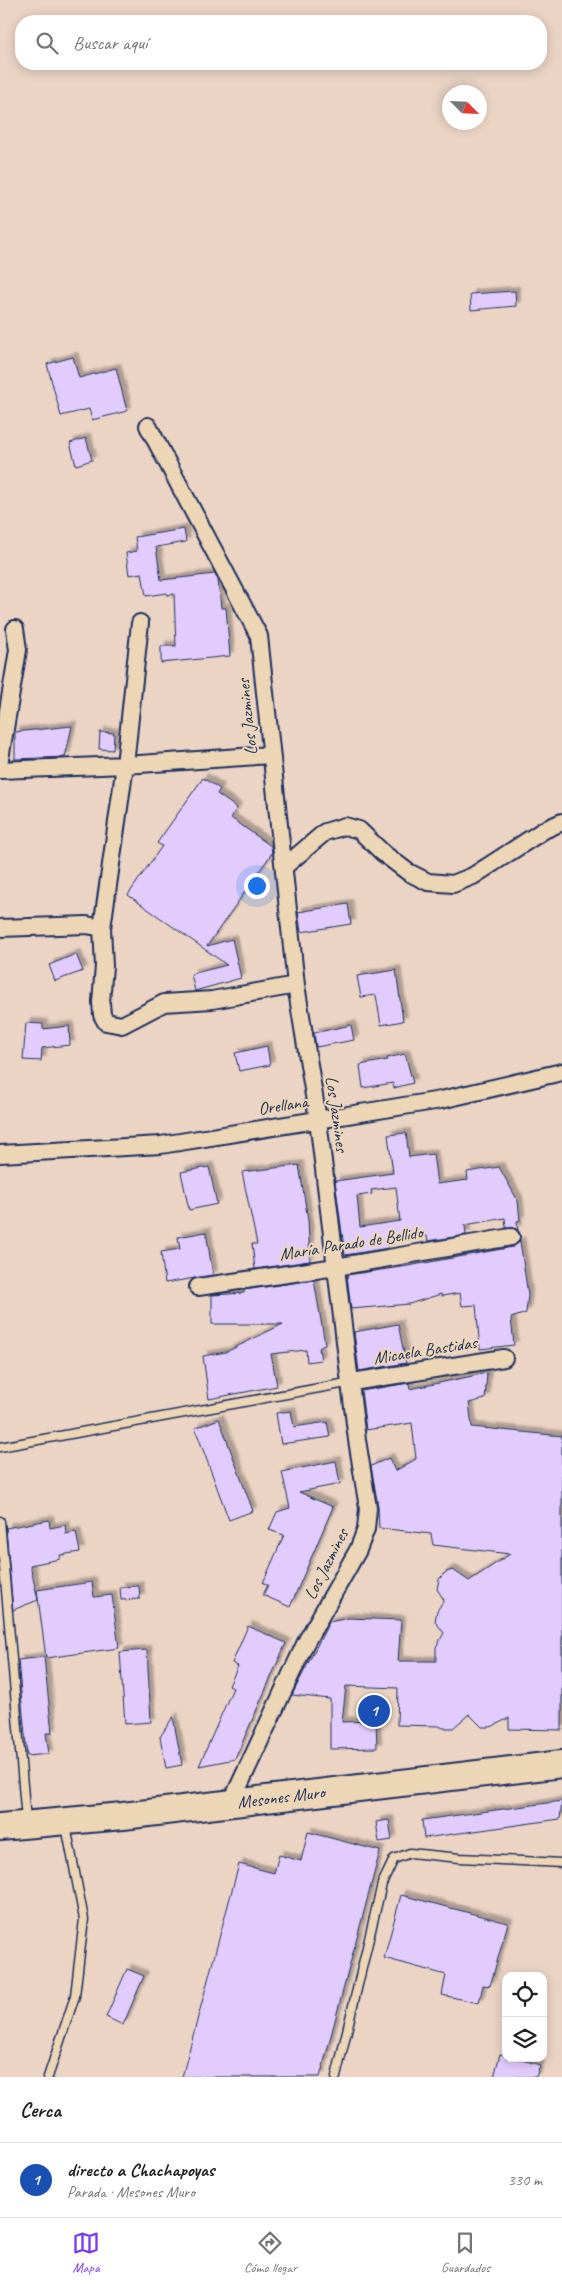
<!DOCTYPE html>
<html lang="es">
<meta charset="utf-8">
<style>
:root{--surface:#fff;--page:#f2f2f2;--text:#222;--muted:#767676;--line:#e0e0e0;--accent:#7c3aed}
body{margin:0;font-family:Caveat,sans-serif;background:var(--page);color:var(--text)}
.controls{position:absolute;right:15px;bottom:15px;display:grid;overflow:hidden;border-radius:10px;box-shadow:0 2px 12px #0003}
.controls button{width:45px;height:45px;display:grid;place-items:center;padding:0;border:0;border-bottom:1px solid var(--line);background:var(--surface);color:var(--text);font:25px sans-serif}
.compass{position:absolute;left:442px;top:85px;width:45px;height:45px;border-radius:50%;background:var(--surface);box-shadow:0 2px 12px #0003;rotate:114deg}
.you{position:absolute;left:256px;top:885px;width:18px;height:18px;margin:-12px;border:4px solid #fff;border-radius:50%;background:#1a73e8;box-shadow:0 0 0 8px #1a73e833}
.badge{display:grid;place-items:center;width:32px;height:32px;border-radius:50%;background:var(--accent);color:#fff;font-size:16px;font-weight:700}
.pin{position:absolute;translate:-50% -50%;border:2px solid #fff;box-shadow:0 1px 5px #0006}
.list{margin:0;padding:0;list-style:none}
h2{display:flex;justify-content:space-between;align-items:center;height:65px;margin:0;padding:0 20px;font-size:21px}
h2 small{font-size:16px;font-weight:400;color:var(--muted)}
.list li{display:grid;grid-template-columns:32px 1fr auto;gap:15px;align-items:center;box-sizing:border-box;height:75px;padding:0 20px;border-top:1px solid var(--line)}
.list b{display:block;font-size:19px;white-space:nowrap}
.list p{margin:0;font-size:16px;white-space:nowrap;color:var(--muted)}
.list em{font-size:16px;font-style:normal;color:var(--muted)}
.icon{flex:none;width:28px;height:28px;fill:none;stroke:currentColor;stroke-width:2;stroke-linecap:round;stroke-linejoin:round}
.map{position:relative;flex:none;width:562px;height:2077px;overflow:hidden}
.search{position:absolute;background:var(--surface);box-shadow:0 2px 12px #0003;left:15px;right:15px;top:15px;height:55px;display:flex;align-items:center;gap:12px;box-sizing:border-box;padding:0 18px;border-radius:20px;color:var(--muted);font-size:19px}
.sheet{height:140px;background:var(--surface)}
nav{display:flex;justify-content:space-around;align-items:center;box-sizing:border-box;height:70px;border-top:1px solid var(--line);background:var(--surface);font-size:14px;color:var(--muted)}
nav a{display:grid;justify-items:center;gap:2px}
nav .on{color:var(--accent)}
.map>svg:first-child{display:block}
.building{fill:#e2ccfd;stroke:#1b2f5e;fill-rule:evenodd;filter:url(#shadow)}
.lines{fill:none;stroke-linecap:round;stroke-linejoin:round}
.service-casing{stroke:#1b2f5e;stroke-width:11}
.minor-casing{stroke:#1b2f5e;stroke-width:20}
.trunk-casing{stroke:#1b2f5e;stroke-width:30}
.service{stroke:#edd6b6;stroke-width:8}
.minor{stroke:#edd6b6;stroke-width:16}
.trunk{stroke:#edd6b6;stroke-width:26}
.labels{text-anchor:middle;dominant-baseline:central;stroke-width:4;stroke-linejoin:round;paint-order:stroke}
.street-label{font-size:18px;fill:#1b2f5e;stroke:#edd6b6}
</style>
<div class="map">
<svg width="562" height="2077" viewBox="0 0 562 2077">
<defs>
<filter id="shadow"><feDropShadow dx="4.5" dy="-4.5" stdDeviation="1" flood-color="#0004"/></filter>
</defs>
<rect width="100%" height="100%" fill="#ebd4c4"/>
<filter id="ink" filterUnits="userSpaceOnUse"><feTurbulence type="fractalNoise" baseFrequency=".02" numOctaves="2"/><feDisplacementMap in="SourceGraphic" scale="10" xChannelSelector="R" yChannelSelector="G"/><feConvolveMatrix kernelMatrix="1 2 1 2 8 2 1 2 1" color-interpolation-filters="sRGB"/></filter>
<g filter="url(#ink)">
<!-- building -->
<path class="building" d="M515,291L516,306L471,310L470,294Z
M73,357L79,378L116,368L127,411L92,420L89,409L61,416L47,364Z
M86,438L92,460L76,465L70,443Z
M184,529L186,542L156,547L161,580L215,574L218,580L221,608H226L230,656L161,663V646H176L174,594L167,595V593L146,596L142,573L129,575L126,553L137,551L135,537Z
M72,726L65,757L15,759V732Z
M100,732L114,733L113,750L99,749Z
M203,778L220,789L217,794L237,808L231,818L271,846L272,853L207,946L232,939L241,978L195,991L191,974L227,965L128,895L162,846L157,843Z
M348,904L351,924L301,932L298,912Z
M76,954L83,971L55,981L49,965Z
M396,970L403,1021L381,1025L376,995L361,997L357,976Z
M26,1023L43,1024V1029L69,1026L70,1045L42,1048L41,1061L23,1060Z
M351,1025L354,1040L316,1047L314,1033Z
M267,1046L270,1065L239,1071L235,1053Z
M405,1054L413,1083L394,1088L393,1083L363,1088L360,1065L388,1060L387,1058Z
M406,1133L409,1157L433,1154L437,1184L468,1180L467,1172L499,1167L518,1201L520,1220L517,1221L518,1230L514,1228H506L505,1218L465,1225L466,1235L428,1241L427,1236L387,1242L388,1248L345,1255L335,1181L393,1173L388,1135ZM396,1187L400,1221L360,1227L357,1196L372,1194L371,1190Z
M299,1165L308,1220L310,1261L255,1269L252,1244H257L242,1172Z
M209,1167L217,1204L189,1210L181,1172Z
M206,1232L213,1275L165,1283L161,1252L180,1249L178,1237Z
M520,1241L528,1295L526,1313L511,1318L514,1345L480,1349L476,1305L462,1306L460,1293L442,1296L441,1294L409,1304L351,1309L347,1275L408,1266L513,1247Z
M314,1280L325,1344L319,1348L321,1360L307,1362L306,1350L271,1354L277,1386L209,1399L203,1356L226,1352L283,1324H212V1295L244,1293V1290Z
M398,1324L406,1363L359,1371L354,1332Z
M487,1373L485,1399L469,1403L472,1427L562,1436V1730L509,1729V1718L491,1727H482L469,1714L453,1728H443L439,1726L397,1725L398,1688L346,1686L342,1722L376,1721L377,1748L330,1749V1699L292,1695L329,1622L349,1618L401,1620L398,1661H436V1647L444,1633L435,1621L437,1611L444,1600L437,1589L439,1579L446,1572L453,1570L469,1581L510,1554L433,1545L431,1534L379,1528L378,1506L371,1466L389,1458L395,1471L416,1459L412,1423L366,1430L361,1391L409,1383L410,1389Z
M291,1411L294,1427L327,1422L330,1437L281,1444L276,1413Z
M219,1419L253,1511L229,1520L195,1428Z
M336,1461L340,1484L299,1492L333,1507L290,1607L263,1595L268,1585L263,1583L284,1535L269,1530L277,1512L290,1508L282,1472Z
M49,1520L50,1528L65,1525L66,1534L76,1532L80,1552L60,1555V1559L30,1565L38,1600L13,1610L6,1528Z
M92,1582L94,1597L112,1595L119,1648L46,1658L37,1590Z
M139,1586L140,1599L121,1600L120,1587Z
M248,1626L286,1643L235,1759L199,1766L233,1688L229,1686L238,1666L232,1663Z
M147,1650L151,1722L125,1724L120,1652Z
M44,1657L52,1733H46L49,1754L27,1756L18,1660Z
M173,1717L182,1765L166,1768L160,1737Z
M562,1801L560,1819L424,1838L422,1820Z
M389,1820L392,1840L379,1842L376,1822Z
M308,1832L380,1851L320,2077H182L239,1864L274,1873L279,1855L301,1861Z
M401,1895L508,1923L490,1986L483,1985L479,2003L442,1995L446,1975L384,1958Z
M127,1969L144,1976L123,2025L106,2017Z
M500,2054L506,2056V2058H515L540,2065L536,2077H494Z"/>
<g class="lines">
<!-- service casing -->
<g class="service-casing">
<path id="service" d="M0,1447L352,1382
M0,1521L26,1820
M48,2077L75,1996L84,1919L66,1826
M336,2077L382,1884L394,1859L410,1853L460,1858L562,1863"/>
</g>
<!-- minor casing -->
<g class="minor-casing">
<path id="minor" d="M148,426L259,636L296,985L318,1120L357,1440L368,1508L366,1529L358,1550L306,1642L231,1803
M140,623L125,765L102,928L104,966L101,1002L102,1015L106,1022L122,1025L164,1003L212,1000L296,985
M0,759L18,650L15,629
M0,770L125,765L271,755
M284,867L325,832L345,826L359,830L383,853L408,872L428,882L453,884L473,876L544,830L562,822
M0,928L87,925L102,928
M0,1154L161,1145L441,1100L562,1072
M198,1287L336,1267L511,1237
M352,1382L504,1358"/>
</g>
<!-- trunk casing -->
<g class="trunk-casing">
<path id="trunk" d="M0,1827L123,1816L562,1764"/>
</g>
<!-- service -->
<use href="#service" class="service"/>
<!-- minor -->
<use href="#minor" class="minor"/>
<!-- trunk -->
<use href="#trunk" class="trunk"/>
</g>
</g>
<g class="labels">
<!-- street labels -->
<g class="street-label">
<text transform="translate(247 717) rotate(-96)">Los Jazmines</text>
<text transform="translate(283 1105) rotate(-9)">Orellana</text>
<text transform="translate(337 1114) rotate(82)">Los Jazmines</text>
<text transform="translate(351 1243) rotate(-9)">María Parado de Bellido</text>
<text transform="translate(425 1350) rotate(-9)">Micaela Bastidas</text>
<text transform="translate(326 1564) rotate(-63)">Los Jazmines</text>
<text transform="translate(281 1797) rotate(-7)">Mesones Muro</text>
</g>
</g>
</svg>
<div class="controls">
<button><svg class="icon" aria-label="locate" viewBox="0 0 24 24"><circle cx="12" cy="12" r="6"/><path d="M12 2v4M12 18v4M2 12h4M18 12h4"/></svg></button>
<button><svg class="icon" aria-label="layers" viewBox="0 0 24 24"><path d="M12 4l9 5-9 5-9-5zM3 14l9 5 9-5"/></svg></button>
</div>
<svg class="compass" viewBox="-18 -18 36 36"><path d="M0-13l5 13h-10z" fill="#e53935"/><path d="M0 13l5-13h-10z" fill="#767676"/></svg>
<div class="you"></div>
<div class="pin badge" style="left:374px;top:1711px;background:#1a4fb4">1</div>
<div class="search"><svg class="icon" aria-label="search" viewBox="0 0 24 24"><circle cx="10" cy="10" r="6"/><path d="M15 15l6 6"/></svg>Buscar aquí</div>
</div>
<section class="sheet">
<h2>Cerca<small></small></h2>
<ul class="list">
<li><span class="badge" style="background:#1a4fb4">1</span><div><b>directo a Chachapoyas</b><p>Parada · Mesones Muro</p></div><em>330 m</em></li>
</ul>
</section>
<nav>
<a class="on"><svg class="icon" aria-label="map" viewBox="0 0 24 24"><path d="M3 6l6-2 6 2 6-2v14l-6 2-6-2-6 2zM9 4v14M15 6v14"/></svg>Mapa</a>
<a><svg class="icon" aria-label="directions" viewBox="0 0 24 24"><path d="M12 3l9 9-9 9-9-9zM9 14v-3h6M13 9l2 2-2 2"/></svg>Cómo llegar</a>
<a><svg class="icon" aria-label="saved" viewBox="0 0 24 24"><path d="M7 4h10v16l-5-4-5 4z"/></svg>Guardados</a>
</nav>
